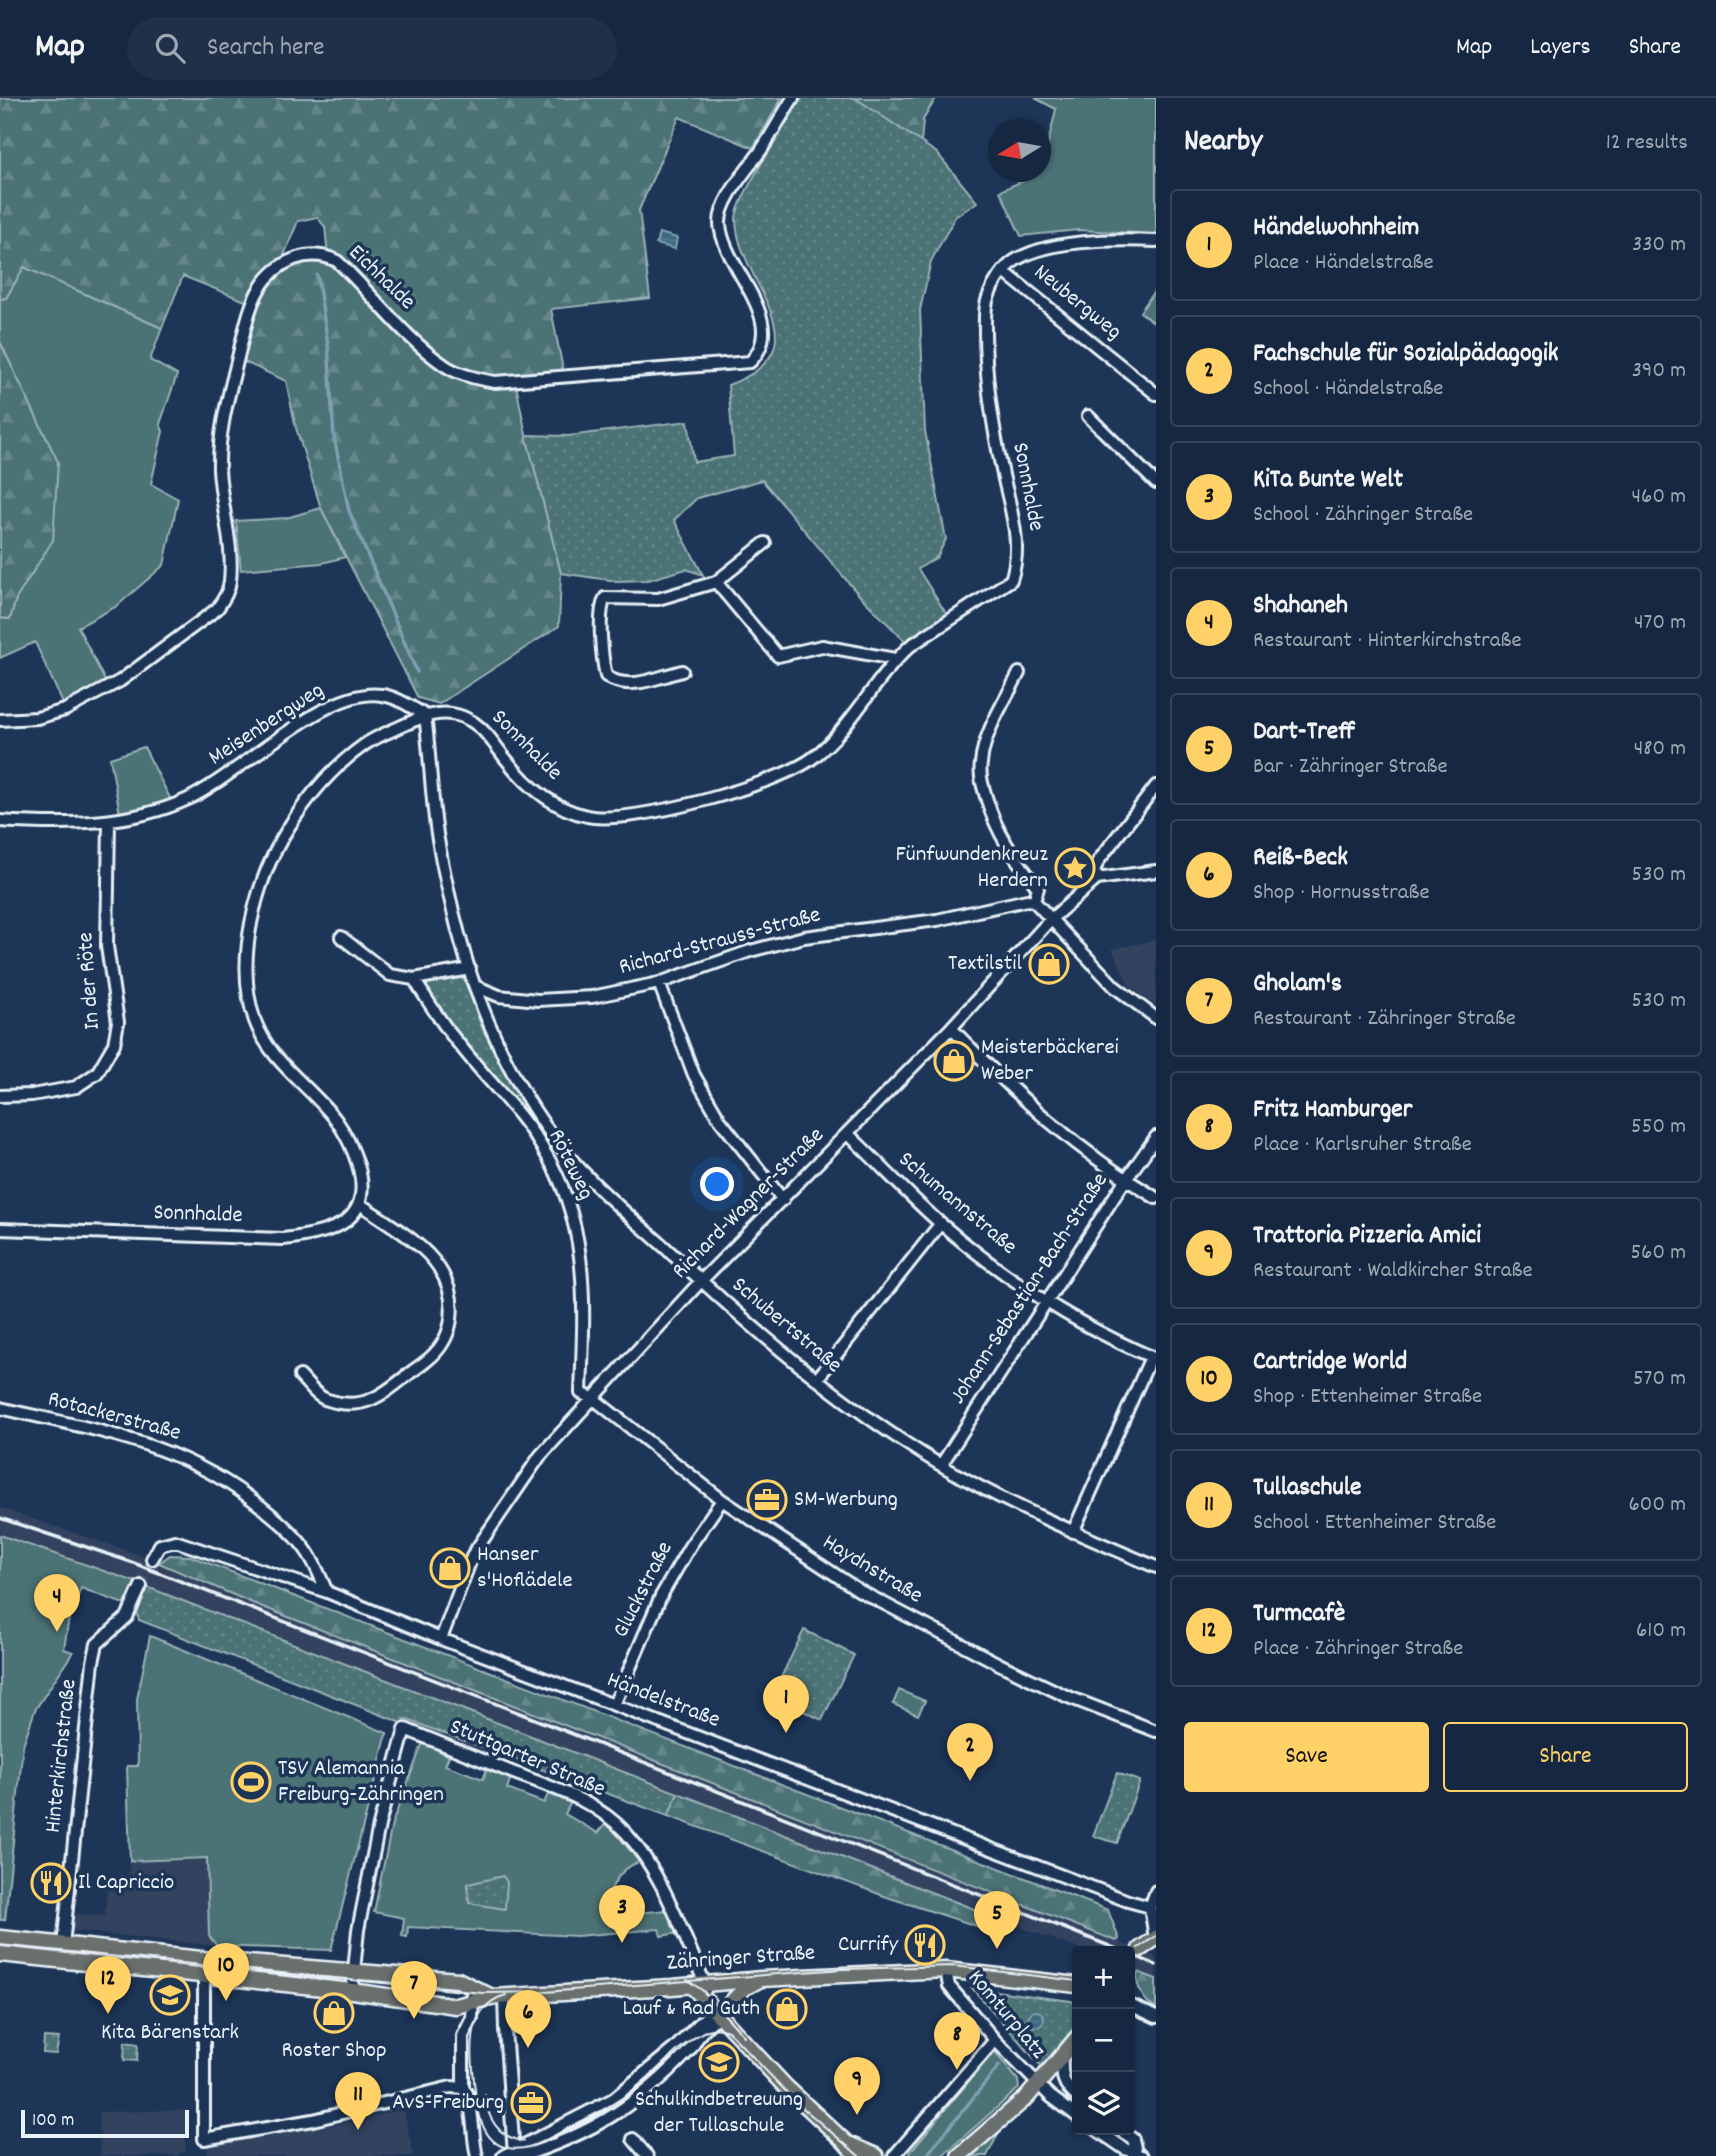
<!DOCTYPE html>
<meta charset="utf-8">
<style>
:root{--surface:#162841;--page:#1f3048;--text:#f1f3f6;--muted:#9ea6b1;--line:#35445a;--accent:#ffd166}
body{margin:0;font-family:Dekko,sans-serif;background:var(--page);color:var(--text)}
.controls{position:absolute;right:21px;bottom:21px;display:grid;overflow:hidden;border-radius:7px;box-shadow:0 2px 5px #0004}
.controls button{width:63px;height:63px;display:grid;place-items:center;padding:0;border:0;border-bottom:2px solid var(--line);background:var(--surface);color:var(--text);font:35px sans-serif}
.compass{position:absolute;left:988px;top:21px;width:63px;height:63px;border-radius:50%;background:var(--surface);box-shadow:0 2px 5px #0004;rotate:259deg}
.scale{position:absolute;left:21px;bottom:18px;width:168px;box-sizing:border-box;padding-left:7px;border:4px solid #e8f1f8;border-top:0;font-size:19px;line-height:24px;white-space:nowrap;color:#e8f1f8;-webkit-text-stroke:5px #1d3557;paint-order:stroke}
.you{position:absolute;left:718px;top:1087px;width:24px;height:24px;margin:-18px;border:5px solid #fff;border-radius:50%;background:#1a73e8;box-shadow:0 0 0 10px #1a73e833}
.badge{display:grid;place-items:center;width:46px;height:46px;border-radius:50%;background:var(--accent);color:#111;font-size:23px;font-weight:700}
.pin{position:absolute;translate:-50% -58px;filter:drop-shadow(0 2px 4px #0008)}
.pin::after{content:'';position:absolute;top:37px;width:24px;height:21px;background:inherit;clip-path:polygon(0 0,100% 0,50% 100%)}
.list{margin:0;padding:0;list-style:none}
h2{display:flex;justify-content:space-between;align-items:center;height:91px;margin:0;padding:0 28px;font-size:30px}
h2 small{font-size:23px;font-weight:400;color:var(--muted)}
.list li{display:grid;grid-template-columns:46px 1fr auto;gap:21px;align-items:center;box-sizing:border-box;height:112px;margin:0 14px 14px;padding:0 14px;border:2px solid var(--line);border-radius:7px}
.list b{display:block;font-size:26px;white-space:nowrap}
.list p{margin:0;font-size:23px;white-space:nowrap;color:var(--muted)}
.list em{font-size:23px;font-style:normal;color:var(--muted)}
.actions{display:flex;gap:14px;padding:21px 28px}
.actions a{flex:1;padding:16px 0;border:2px solid var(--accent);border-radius:7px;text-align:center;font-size:24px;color:var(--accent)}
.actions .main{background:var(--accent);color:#111}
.icon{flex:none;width:38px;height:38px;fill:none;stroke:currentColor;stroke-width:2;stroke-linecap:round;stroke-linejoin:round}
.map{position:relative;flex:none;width:1156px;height:2058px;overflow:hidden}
header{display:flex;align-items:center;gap:42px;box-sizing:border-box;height:98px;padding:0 35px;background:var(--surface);border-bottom:2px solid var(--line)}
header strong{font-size:33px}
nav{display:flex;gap:38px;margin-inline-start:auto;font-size:24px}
.search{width:490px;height:63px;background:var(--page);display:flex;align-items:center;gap:18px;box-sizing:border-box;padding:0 24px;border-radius:38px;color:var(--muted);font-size:26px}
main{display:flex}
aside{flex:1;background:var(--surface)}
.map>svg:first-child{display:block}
.built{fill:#33435f}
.grass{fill:#4b7275;stroke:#9ab2b6;stroke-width:2}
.forest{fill:url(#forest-firs);stroke:#9ab2b6;stroke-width:2;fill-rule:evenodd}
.park{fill:url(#park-dots);stroke:#9ab2b6;stroke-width:2}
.water{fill:url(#water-rules);stroke:#819fb0;stroke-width:2}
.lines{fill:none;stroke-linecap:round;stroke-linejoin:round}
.stream{stroke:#819fb0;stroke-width:3.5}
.minor-tunnel{stroke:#3b516f;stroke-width:10;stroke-dasharray:10 5;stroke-linecap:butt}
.major-tunnel{stroke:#3b516f;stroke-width:14;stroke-dasharray:14 7;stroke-linecap:butt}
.minor-casing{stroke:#e8f1f8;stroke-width:16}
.major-casing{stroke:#e8f1f8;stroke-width:19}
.minor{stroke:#1d3557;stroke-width:10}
.major{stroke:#6a706d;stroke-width:14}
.tram{stroke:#e8f1f8;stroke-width:2}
.rail{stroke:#e8f1f8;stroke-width:3.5}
.labels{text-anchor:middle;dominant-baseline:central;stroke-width:7;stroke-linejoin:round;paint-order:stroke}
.street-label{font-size:23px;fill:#e8f1f8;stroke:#1d3557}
.poi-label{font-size:23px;fill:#e8f1f8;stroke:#1d3557;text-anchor:end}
</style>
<header>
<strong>Map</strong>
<div class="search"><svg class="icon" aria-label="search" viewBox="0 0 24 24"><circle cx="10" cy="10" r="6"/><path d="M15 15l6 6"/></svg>Search here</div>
<nav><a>Map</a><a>Layers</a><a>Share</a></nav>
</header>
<main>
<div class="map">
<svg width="1156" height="2058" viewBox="0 0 1156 2058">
<defs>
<pattern id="forest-firs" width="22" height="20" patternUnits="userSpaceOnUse" patternTransform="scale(1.75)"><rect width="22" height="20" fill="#4b7275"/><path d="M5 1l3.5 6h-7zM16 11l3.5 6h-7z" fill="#658789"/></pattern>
<pattern id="park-dots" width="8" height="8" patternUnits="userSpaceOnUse" patternTransform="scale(1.75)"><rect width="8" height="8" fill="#4b7275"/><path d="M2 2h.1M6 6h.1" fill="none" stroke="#658789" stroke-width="1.8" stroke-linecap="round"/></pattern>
<pattern id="water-rules" width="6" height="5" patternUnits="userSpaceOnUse" patternTransform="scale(1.75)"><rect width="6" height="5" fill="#3c6880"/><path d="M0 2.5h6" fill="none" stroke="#587e93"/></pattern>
</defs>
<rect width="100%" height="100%" fill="#1d3557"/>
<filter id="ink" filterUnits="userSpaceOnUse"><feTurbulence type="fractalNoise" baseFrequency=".0143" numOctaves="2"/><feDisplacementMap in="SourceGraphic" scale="14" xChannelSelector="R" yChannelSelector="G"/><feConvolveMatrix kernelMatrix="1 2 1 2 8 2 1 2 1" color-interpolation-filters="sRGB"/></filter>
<g filter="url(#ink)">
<!-- built -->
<path class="built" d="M1156,842V908L1129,887L1112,851Z
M0,1410L134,1455L250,1504L1116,1843L1119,1841L1121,1845L1146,1855L1149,1852L1151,1857L1156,1859V1881L1138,1874L1136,1875L1130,1870V1853H1085L1012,1826L125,1479L0,1437Z
M208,1760L209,1838L217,1848L58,1831L61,1815L105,1818L108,1778L128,1779L130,1763Z
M404,2011L413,2058H208L207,2048L340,2026Z
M189,2012V2034L185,2035L186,2054L179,2055V2058H100L99,2014Z"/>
<!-- grass -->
<path class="grass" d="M1035,0H1156V136L1078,132L1021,138L1000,93L1025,82L1029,74H1040L1041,66L1044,63L1056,11Z
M24,169L162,230L150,262L177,277L160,326L163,333L151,386L178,401L164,467L117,508L78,529L107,587L64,608L35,544L0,560V520L10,521L58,365L0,244V201L6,200Z
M1156,191V226L1140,214Z
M321,410L345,459L322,465L241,472L236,423L286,420Z
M144,649L171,702L146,711L120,716L110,660Z
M0,1437L136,1484L126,1507L81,1490L69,1520L64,1551L73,1554L35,1612L23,1647L5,1822H0Z
M150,1538L387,1635L331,1852L217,1848L209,1838L207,1760L130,1763L127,1668H138L137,1601Z
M899,1592L925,1603L918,1617L893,1606Z
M423,1644L449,1658L445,1667L483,1681L488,1669L511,1679L507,1691L544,1705L549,1694L572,1702L565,1716L598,1735L607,1724L639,1764C617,1771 606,1795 606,1818L667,1812L678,1835L661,1838L659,1831L577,1838L408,1829L407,1839L402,1838L404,1820L374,1814L392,1726Z
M994,1953L1018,1982L1019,1990L942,2058H911L910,2054Z
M999,2034L987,2058H969Z"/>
<!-- forest -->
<path class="forest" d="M0,0H782L753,50L679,19L639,112L650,200L551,211L564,277L515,282L526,337L561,475L559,528L439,606L418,600L321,410L296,330L286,283L240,262L258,208L183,178L162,230L24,169L6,200L0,201ZM317,119L325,129L328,158L280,167L298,123Z
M855,0H936L923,22L921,45Z
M0,244L58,364L53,442L16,501L10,521L0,520Z
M170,1457L190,1458L1108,1812L1119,1841L1116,1843L250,1504L159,1465Z
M678,1695L1012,1826L986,1831L887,1799L668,1718Z
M1138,1874L1156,1881V1910C1144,1905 1134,1886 1138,1874Z"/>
<!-- park -->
<path class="park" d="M802,0H855L937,55L977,104L955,119L931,163L920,212L925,333L946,441L937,459L918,471L947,517L906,544L859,497L762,382L697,400L674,422L703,477L686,471L648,482L616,483L561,475L526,337L568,338L688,323L694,364L734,358L728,287C831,249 736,184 736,121C736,100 789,23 802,0Z
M457,878L464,881L483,932L522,1004V1008H516L423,891C433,880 443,879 457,878Z
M147,1489L678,1695L668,1718L405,1621L402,1625L139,1522L137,1516Z
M804,1532L854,1557L822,1622L772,1598Z
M1117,1675L1140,1683L1117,1745L1093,1738Z
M503,1778L507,1784L505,1811L469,1805L468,1786Z
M972,1890L1071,1903L1077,1906V1925L1045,1968H1041Z
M44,1939L59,1940L56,1956L43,1955Z
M125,1944L138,1946L137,1963L124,1962Z"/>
<!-- water -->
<path class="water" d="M659,135L677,140L675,151L656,146Z
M1028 1921a8 8 0 1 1 16 0a8 8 0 1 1-16 0Z"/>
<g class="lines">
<!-- stream -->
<path class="stream" d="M317,177L328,246L334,339L349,413L417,574
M926,2058L999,1968"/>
<!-- minor-tunnel -->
<path class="minor-tunnel" d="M141,1488L152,1461"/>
<!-- major-tunnel -->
<path class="major-tunnel" d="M1130,1864L1140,1851"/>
<!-- minor casing -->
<g class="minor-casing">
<path id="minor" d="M1003,173L1156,296
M1088,318L1156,385
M716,484L765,445
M682,573C658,579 628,594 606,578C602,560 597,516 605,500L658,501L716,484L778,558L822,548L895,561
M1019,575C1005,603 984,633 981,665C979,678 983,689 987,702C998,739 1015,760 1038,790L1034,803
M0,622L37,620L65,612L120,583L217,511C223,502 229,494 230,483C234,446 221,408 219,371C218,330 231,290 240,251C245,231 249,208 260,190C277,163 308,149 337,163C372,195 404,240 444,267C458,277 479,281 495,284L750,264C791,223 723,171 720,126C719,102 749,70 762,51C773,34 782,17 793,0
M0,723C63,727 130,728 188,701C241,676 326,588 382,597C397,599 411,609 425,617C430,656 431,697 437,736C447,795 467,878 492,932C510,974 537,1021 566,1055C597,1092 636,1123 671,1155C755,1233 841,1307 939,1366C1008,1407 1083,1438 1156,1469
M1097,781L1094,772L1099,762L1156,688
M341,839L390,877L414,881C429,905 444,929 463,951C489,984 521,1014 543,1051C591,1128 584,1208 581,1295L594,1301L722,1402L860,1493L1001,1567L1066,1598L1156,1633
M414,881L470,871
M659,885L694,977L720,1022L783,1102
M475,888L499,898L538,902L592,899L659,885L750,853L804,839L937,822L1027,802L1034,803L1115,889L1156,920
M951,930C1014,995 1078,1054 1156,1100
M0,998L32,997L76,989L97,975L114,946L118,924L107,848L109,724
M848,1036C879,1065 908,1097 940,1125C1004,1180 1078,1228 1156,1261
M0,1131L283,1141C330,1136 375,1125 358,1067C353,1051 346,1036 336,1022C310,988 270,964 255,923C234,864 255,784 287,732C306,701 333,669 364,647C375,639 391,633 404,627C425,617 448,609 471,623C485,631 495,647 505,660C526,687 553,711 587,718C629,728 781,686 814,659C853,628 874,581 910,548L1011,482C1023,447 1011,413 1003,377C993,330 985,282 985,234C985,222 984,208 989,197C993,186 1002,173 1010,166C1042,141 1116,141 1156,143
M300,1278C308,1286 316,1299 328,1302C363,1314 384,1296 410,1275C418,1269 428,1263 435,1255C457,1231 456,1196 439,1170C424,1145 384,1123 360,1106
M817,1281L941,1125
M0,1310C98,1333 182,1344 263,1410C279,1423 297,1438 308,1455C316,1467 321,1481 327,1494
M941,1367L1122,1087L1156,1039
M1073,1434L1151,1259
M152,1461L160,1447L175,1443L327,1494L441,1541L1128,1803L1150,1809
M441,1541L473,1456L540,1358L701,1183L951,930L1050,822L1097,781L1156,773
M614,1607L661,1498L690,1448L722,1402
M1155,1840L1150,1809L1156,1793
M63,1847L93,1564L97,1546L127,1519L141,1488
M946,1872L949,1888L995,1942L1050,1998L1077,2018
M204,1878V2041L313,2022L451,1989L463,1990
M352,1893L358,1832L379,1727L405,1631C440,1645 475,1659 509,1673C550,1689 596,1702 626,1735C663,1776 681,1832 703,1881L705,1892
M473,1897L472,1920L463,1938V1990C474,2000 472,2042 477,2058
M504,1899L505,1931L514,2056
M1130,1907L1156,1919
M1062,1960C1061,1977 1063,1988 1077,1999
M1097,2032L1125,2051L1142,2058
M1120,2032L1133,2041L1136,2054
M633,2041L647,2058
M503,2058L613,2001L675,1950L714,1911
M522,2058C591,2036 638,2007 688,1954C693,1949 696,1942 700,1936C705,1930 712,1923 719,1917
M894,2058L995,1942"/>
</g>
<!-- major casing -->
<g class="major-casing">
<path id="major" d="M0,1840L211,1862L458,1882L492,1899
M1140,1851L1156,1840
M0,1856L352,1893L456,1908L492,1899L672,1889L761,1881L946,1872L1077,1887
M691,1887L785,1988L844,2043L857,2058
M719,1917L746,1889L759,1882
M848,2046L876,2058
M959,2058L1027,1999L1077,1940"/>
</g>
<!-- minor -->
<use href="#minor" class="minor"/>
<!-- major -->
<use href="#major" class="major"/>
<!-- tram -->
<path class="tram" d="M0,1847L483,1895L545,1894L843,1871L954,1868L1077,1883
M1138,1850L1156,1838
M687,1882L702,1892L744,1938
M506,1897C485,1903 474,1919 473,1941C471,1955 473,1969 474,1983C477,2014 482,2057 524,2050C539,2047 555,2037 568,2030C592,2018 616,2006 637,1989C655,1975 688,1939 708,1932C715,1929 721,1931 728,1933L797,2005L859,2058
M485,1997C487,2021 499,2040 524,2043"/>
<!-- rail -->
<path class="rail" d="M0,1420L131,1464L522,1616L1122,1853
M1130,1856L1156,1867"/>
</g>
</g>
<!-- icons -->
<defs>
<g id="sight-ring" transform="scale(2.0125)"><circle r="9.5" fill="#1d3557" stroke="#ffd166" stroke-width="1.5"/><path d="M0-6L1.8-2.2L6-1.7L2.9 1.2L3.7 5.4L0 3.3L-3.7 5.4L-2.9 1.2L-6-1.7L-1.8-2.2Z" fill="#ffd166"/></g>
<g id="shop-ring" transform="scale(2.0125)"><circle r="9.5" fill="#1d3557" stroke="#ffd166" stroke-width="1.5"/><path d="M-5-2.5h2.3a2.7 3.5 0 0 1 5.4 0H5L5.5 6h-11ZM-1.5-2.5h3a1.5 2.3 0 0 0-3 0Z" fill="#ffd166"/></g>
<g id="office-ring" transform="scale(2.0125)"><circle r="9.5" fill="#1d3557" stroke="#ffd166" stroke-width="1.5"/><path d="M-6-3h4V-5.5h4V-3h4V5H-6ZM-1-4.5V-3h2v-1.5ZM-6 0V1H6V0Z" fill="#ffd166"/></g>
<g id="stadium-ring" transform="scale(2.0125)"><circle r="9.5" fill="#1d3557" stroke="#ffd166" stroke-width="1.5"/><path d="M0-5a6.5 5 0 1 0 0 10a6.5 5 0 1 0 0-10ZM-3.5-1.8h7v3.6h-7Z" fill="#ffd166"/></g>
<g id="restaurant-ring" transform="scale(2.0125)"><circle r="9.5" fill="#1d3557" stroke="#ffd166" stroke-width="1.5"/><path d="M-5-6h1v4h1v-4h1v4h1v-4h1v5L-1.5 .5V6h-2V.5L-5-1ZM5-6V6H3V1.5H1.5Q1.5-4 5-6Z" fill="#ffd166"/></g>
<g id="school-ring" transform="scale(2.0125)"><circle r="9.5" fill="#1d3557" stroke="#ffd166" stroke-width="1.5"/><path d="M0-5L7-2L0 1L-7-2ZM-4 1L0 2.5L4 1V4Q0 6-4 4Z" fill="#ffd166"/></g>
</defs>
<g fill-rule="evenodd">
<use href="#sight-ring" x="1075" y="770"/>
<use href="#shop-ring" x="1049" y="866"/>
<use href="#shop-ring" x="954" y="963"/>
<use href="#office-ring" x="767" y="1402"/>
<use href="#shop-ring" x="450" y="1470"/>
<use href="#stadium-ring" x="251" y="1684"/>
<use href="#restaurant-ring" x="51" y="1785"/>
<use href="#restaurant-ring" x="925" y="1847"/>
<use href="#school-ring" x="170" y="1897"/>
<use href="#shop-ring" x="787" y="1911"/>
<use href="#shop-ring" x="334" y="1915"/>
<use href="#school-ring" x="719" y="1964"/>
<use href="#office-ring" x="531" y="2005"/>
</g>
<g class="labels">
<!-- street labels -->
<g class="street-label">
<text transform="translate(381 180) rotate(44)">Eichhalde</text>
<text transform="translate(1077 205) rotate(39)">Neubergweg</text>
<text transform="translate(1027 389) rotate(79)">Sonnhalde</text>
<text transform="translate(267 627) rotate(-33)">Meisenbergweg</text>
<text transform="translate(526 648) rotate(45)">Sonnhalde</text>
<text transform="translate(720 844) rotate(-15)">Richard-Strauss-Straße</text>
<text transform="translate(90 883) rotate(-94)">In der Röte</text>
<text transform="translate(570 1067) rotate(64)">Röteweg</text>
<text transform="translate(749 1106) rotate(-45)">Richard-Wagner-Straße</text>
<text transform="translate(957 1106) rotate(40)">Schumannstraße</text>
<text transform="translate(198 1117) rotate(2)">Sonnhalde</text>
<text transform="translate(1030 1191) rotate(-57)">Johann-Sebastian-Bach-Straße</text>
<text transform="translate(786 1228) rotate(40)">Schubertstraße</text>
<text transform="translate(114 1319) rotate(15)">Rotackerstraße</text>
<text transform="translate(872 1472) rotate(31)">Haydnstraße</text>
<text transform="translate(644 1492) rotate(-63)">Gluckstraße</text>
<text transform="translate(663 1603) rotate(21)">Händelstraße</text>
<text transform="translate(62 1658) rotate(-84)">Hinterkirchstraße</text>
<text transform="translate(527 1661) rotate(23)">Stuttgarter Straße</text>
<text transform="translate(741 1861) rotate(-4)">Zähringer Straße</text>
<text transform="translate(1006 1917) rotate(50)">Komturplatz</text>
</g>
<!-- poi labels -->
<g class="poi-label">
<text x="1048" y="757">Fünfwundenkreuz<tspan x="1048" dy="26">Herdern</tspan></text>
<text x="1022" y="866">Textilstil</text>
<text x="981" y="950" text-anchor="start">Meisterbäckerei<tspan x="981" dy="26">Weber</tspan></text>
<text x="794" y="1402" text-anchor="start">SM-Werbung</text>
<text x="477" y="1457" text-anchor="start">Hanser<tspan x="477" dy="26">s'Hoflädele</tspan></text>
<text x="278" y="1671" text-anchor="start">TSV Alemannia<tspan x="278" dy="26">Freiburg-Zähringen</tspan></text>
<text x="78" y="1785" text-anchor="start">Il Capriccio</text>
<text x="898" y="1847">Currify</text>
<text x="760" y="1911">Lauf &amp; Rad Guth</text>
<text x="170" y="1935" text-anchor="middle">Kita Bärenstark</text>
<text x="334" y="1953" text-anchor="middle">Roster Shop</text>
<text x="719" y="2002" text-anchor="middle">Schulkindbetreuung<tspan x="719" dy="26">der Tullaschule</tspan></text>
<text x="504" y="2005">AvS-Freiburg</text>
</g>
</g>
</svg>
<div class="controls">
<button>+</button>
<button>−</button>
<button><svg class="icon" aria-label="layers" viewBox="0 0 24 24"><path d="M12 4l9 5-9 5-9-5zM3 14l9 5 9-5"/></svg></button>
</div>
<svg class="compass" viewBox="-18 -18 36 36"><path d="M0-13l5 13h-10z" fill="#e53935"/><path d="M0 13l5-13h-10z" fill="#9ea6b1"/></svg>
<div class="scale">100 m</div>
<div class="you"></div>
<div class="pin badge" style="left:786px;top:1635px">1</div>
<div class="pin badge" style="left:970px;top:1683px">2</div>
<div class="pin badge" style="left:622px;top:1845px">3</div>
<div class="pin badge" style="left:57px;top:1534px">4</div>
<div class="pin badge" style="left:997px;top:1851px">5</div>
<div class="pin badge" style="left:528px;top:1950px">6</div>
<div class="pin badge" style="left:414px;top:1921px">7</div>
<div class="pin badge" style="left:957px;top:1972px">8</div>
<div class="pin badge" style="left:857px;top:2017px">9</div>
<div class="pin badge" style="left:226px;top:1903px">10</div>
<div class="pin badge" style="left:358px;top:2032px">11</div>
<div class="pin badge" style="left:108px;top:1916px">12</div>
</div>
<aside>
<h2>Nearby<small>12 results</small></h2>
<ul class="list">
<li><span class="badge">1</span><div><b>Händelwohnheim</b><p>Place · Händelstraße</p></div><em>330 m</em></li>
<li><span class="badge">2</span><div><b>Fachschule für Sozialpädagogik</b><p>School · Händelstraße</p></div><em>390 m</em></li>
<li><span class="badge">3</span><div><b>KiTa Bunte Welt</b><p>School · Zähringer Straße</p></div><em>460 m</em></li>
<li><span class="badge">4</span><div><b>Shahaneh</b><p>Restaurant · Hinterkirchstraße</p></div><em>470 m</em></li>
<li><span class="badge">5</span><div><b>Dart-Treff</b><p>Bar · Zähringer Straße</p></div><em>480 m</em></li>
<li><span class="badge">6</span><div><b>Reiß-Beck</b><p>Shop · Hornusstraße</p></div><em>530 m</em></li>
<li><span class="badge">7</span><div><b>Gholam's</b><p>Restaurant · Zähringer Straße</p></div><em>530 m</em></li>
<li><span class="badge">8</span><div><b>Fritz Hamburger</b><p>Place · Karlsruher Straße</p></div><em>550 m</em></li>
<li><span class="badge">9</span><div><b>Trattoria Pizzeria Amici</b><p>Restaurant · Waldkircher Straße</p></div><em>560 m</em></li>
<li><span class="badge">10</span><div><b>Cartridge World</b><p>Shop · Ettenheimer Straße</p></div><em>570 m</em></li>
<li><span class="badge">11</span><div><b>Tullaschule</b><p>School · Ettenheimer Straße</p></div><em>600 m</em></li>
<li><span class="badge">12</span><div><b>Turmcafè</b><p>Place · Zähringer Straße</p></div><em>610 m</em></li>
</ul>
<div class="actions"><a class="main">Save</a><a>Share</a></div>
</aside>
</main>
